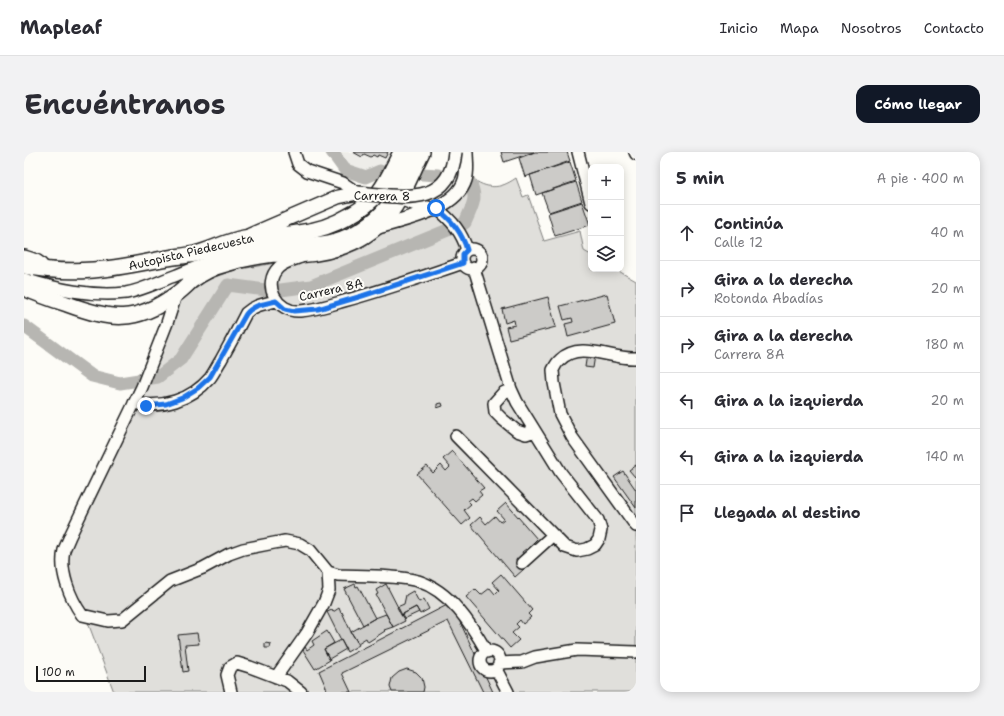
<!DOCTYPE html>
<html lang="es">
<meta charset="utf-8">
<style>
:root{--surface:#fff;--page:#f2f2f3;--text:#2b2b33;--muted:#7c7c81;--line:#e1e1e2;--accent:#111827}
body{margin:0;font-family:"Shantell Sans",sans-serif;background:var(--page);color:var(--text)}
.controls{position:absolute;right:12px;top:12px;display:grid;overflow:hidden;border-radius:8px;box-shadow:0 2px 10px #0003}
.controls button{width:36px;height:36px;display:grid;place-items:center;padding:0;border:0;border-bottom:1px solid var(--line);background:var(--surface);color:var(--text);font:20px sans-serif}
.scale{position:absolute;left:12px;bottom:10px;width:110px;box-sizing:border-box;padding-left:4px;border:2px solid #1c1c1c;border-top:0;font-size:11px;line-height:14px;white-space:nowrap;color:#1c1c1c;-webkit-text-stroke:3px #fdfcf7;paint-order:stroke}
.stop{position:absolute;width:12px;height:12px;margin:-9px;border:3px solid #1a73e8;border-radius:50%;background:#fff}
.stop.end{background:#1a73e8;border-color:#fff;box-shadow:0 1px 4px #0008}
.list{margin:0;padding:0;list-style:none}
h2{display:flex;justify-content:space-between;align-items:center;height:52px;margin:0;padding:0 16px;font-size:17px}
h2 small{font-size:13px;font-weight:400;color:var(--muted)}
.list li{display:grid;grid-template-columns:26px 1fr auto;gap:12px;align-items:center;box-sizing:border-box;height:56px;padding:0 16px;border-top:1px solid var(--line)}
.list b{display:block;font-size:15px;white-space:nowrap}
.list p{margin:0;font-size:13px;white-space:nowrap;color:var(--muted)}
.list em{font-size:13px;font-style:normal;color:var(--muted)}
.icon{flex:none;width:22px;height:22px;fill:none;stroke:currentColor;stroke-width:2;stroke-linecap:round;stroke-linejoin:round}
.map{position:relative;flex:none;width:612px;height:540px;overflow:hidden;border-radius:12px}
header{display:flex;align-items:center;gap:24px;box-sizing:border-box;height:56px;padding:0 20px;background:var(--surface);border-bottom:1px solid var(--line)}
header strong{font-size:19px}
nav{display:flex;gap:22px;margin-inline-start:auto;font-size:14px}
.intro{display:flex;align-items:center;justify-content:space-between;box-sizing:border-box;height:96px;padding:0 24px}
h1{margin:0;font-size:28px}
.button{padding:10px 18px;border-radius:12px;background:var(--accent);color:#fff;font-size:14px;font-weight:700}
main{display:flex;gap:24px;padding:0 24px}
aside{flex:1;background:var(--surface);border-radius:12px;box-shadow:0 2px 10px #0003}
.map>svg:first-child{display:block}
.built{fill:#eeede9}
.green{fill:#e0dfdb;stroke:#7e7e7c}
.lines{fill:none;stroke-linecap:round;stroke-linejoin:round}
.river{stroke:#b7b6b2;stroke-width:13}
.building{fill:#cccbc8;stroke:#1c1c1c}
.minor-casing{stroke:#1c1c1c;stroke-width:14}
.major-casing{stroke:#1c1c1c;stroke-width:16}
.highway-casing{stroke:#1c1c1c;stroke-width:18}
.minor{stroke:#fdfcf7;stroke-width:11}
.major{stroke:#fdfcf7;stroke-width:13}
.highway{stroke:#fdfcf7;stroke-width:15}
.major-bridge-casing{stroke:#1c1c1c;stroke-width:16;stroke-linecap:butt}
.major-bridge{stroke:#fdfcf7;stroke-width:13}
.route{stroke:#1a73e8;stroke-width:5}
.labels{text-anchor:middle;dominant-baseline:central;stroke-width:4;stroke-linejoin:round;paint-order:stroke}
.street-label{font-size:12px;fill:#1c1c1c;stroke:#fdfcf7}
</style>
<header>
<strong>Mapleaf</strong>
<nav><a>Inicio</a><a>Mapa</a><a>Nosotros</a><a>Contacto</a></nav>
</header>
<div class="intro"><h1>Encuéntranos</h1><a class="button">Cómo llegar</a></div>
<main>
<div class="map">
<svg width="612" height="540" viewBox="0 0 612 540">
<rect width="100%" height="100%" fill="#fdfcf7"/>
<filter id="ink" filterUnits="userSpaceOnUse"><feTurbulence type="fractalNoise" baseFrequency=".025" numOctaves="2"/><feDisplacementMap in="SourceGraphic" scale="8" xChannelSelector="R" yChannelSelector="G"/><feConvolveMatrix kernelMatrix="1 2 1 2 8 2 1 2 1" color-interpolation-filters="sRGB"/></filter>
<g filter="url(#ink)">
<!-- built -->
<path class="built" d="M308,0H372L363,19H356L342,25L321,18Z"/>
<!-- green -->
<path class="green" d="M447,26C463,37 475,38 492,26L499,45L504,43L520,89L556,79L560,99L567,103V117H591L612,129V540H90L60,460L50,444L43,408L53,372L124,203L141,159L185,127L211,118L251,111L316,105L340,95L360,79L427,56C440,47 441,40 447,26Z"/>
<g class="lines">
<!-- river -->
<path class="river" d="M308,0L321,18L342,25L356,19
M398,22L414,23
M0,174L68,224L96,231L134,225L157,207L204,133L249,139L287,134L441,71C448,53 455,47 445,29"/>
</g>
<!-- building -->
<path class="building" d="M329,0H364L361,6L354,3L353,5L349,3L347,5L340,2L338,5Z
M477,0H510L480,10Z
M511,0H543L546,9L501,25L495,6Z
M546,10L552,29L512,43L506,23Z
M552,30L558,49L525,60L518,41Z
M558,50L566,73L531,84L524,61Z
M583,142L591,172L544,185L541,172L549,170L548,166L540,168L536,154Z
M524,145L532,175L485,187L482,175L491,173L490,168L481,171L478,157Z
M563,202L571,203L569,216L561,215Z
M418,251L419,254L413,256V252Z
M428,299L460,336L455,339L458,343L451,349L448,346L444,349L447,352L440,358L446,366L438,373L393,322L403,314L409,321L417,313L422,319L426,315L419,307Z
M612,313V324L611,325L605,318Z
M599,319L612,338V356L590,325Z
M482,351L513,387L509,391L512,394L505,400L502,397L498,400L500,404L493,410L500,417L491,425L447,373L456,365L462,372L471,364L476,370L480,367L473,359Z
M477,422L508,458L504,462L507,465L499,472L496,468L492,472L495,475L488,481L495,488L486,496L442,445L451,437L457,443L466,436L471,442L475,438L468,430Z
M331,432L332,435L334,434L351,466L339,473L320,437Z
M362,432L381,469L369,475L352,443L354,442L352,438Z
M389,439L395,450L400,447L405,457L396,462L392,455L377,463L373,455L380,452L382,443Z
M427,451L469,540H459L424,469L318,521L327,540H304L295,519Z
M392,455L395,460L380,467L377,463Z
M315,456L317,461L318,460L327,480L335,493L323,500L303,460L308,458L309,460Z
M362,462L369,475L360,478L361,479L344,490L342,486L334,491L327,480L351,466Z
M303,479L310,491L300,497L306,508L291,517L279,498L281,495L283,498L290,493L288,489Z
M173,481L175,492L161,493L164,519L159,520L154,483Z
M317,488L322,497L305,507L300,497Z
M241,491L247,492L246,496H241Z
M383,517L392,520L398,526L400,535L399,540H368L366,535L368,526L375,520Z"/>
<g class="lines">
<!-- minor casing -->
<g class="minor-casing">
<path id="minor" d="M270,0L274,12L283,19L319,31L334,41
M554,0L567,51
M611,0L612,2
M362,45L386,0
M412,56C427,67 438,80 443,98
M438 107a10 10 0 1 1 20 0a10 10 0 1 1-20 0Z
M0,104C10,107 17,108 21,118
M277,105C269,108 261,110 255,115C237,132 253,161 276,159C291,158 306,153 320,149C361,138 400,124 439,111
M0,127C33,137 67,145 102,141C119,138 136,129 153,123C182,111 211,99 242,94C272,89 295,96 325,82C344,73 360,59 370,42
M152,143L143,171L118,235L46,384C44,389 42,393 40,398C35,419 46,446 58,463L84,469L98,468L146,429L179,416L205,402L219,397L250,391L261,389L276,392L286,398L304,420L305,438L300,451L283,481L252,525
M612,206C588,208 556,188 536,208C533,210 531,214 529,218L530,231L536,262L548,285L612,374
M487,237L479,241L470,251L471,260L478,267L493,279L502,282L511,279
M110,251C138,257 167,248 186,226C190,221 193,214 197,208C206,192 214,177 222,161C230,153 241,152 252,149
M432,284L541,395L553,399L563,397L571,393L575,387L577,378L574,368L537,321L493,250L487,237L450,116
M498,411L529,383
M304,420L314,423C338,424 372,423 394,429C426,439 447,472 463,500
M456 509a10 10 0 1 1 20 0a10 10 0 1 1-20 0Z
M475,511L498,510L511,505L553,498L612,500
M472,517L484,540
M207,540L203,523L206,515L213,511L226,515L263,529L277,540"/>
</g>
<!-- major casing -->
<g class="major-casing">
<path id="major" d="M375,46L409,58
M351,76C379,67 432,58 441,28C444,19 442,9 442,0
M226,83L314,45L334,41"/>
</g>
<!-- highway casing -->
<g class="highway-casing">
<path id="highway" d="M0,114C49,124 90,117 138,107C148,105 160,104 171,102C187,98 203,89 220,86C237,83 256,84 274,81C292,79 310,73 325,64C357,47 362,30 377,0
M0,136C14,142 28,147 43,152C87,168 111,172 151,143C157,139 162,134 167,129C178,121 189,115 202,112C217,107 234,104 250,102C258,102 266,103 274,103C312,101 349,87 371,54C382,37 389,18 398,0"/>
</g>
<!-- minor -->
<use href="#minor" class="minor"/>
<!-- major -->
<use href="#major" class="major"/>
<!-- highway -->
<use href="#highway" class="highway"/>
<!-- major-bridge casing -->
<g class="major-bridge-casing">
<path id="major-bridge" d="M334,41C375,44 426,57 431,0"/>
</g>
<!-- major-bridge -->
<use href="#major-bridge" class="major-bridge"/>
</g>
</g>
<g class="lines" filter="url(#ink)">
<!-- route -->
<path class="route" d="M122,254L142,252L158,246L174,236L186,225L222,162C230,152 241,152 252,149L261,157L270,159L294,157L338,144L439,111V102L443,98C438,80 427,67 412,56"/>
</g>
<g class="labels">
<!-- street labels -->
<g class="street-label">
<text transform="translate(358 44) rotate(1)">Carrera 8</text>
<text transform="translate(167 100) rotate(-13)">Autopista Piedecuesta</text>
<text transform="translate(307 138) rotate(-13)">Carrera 8A</text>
</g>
</g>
</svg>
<div class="controls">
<button>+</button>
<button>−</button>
<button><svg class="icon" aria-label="layers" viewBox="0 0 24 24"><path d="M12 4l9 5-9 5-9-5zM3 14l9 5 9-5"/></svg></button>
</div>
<div class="scale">100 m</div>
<div class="stop" style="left:412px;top:56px"></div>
<div class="stop end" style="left:122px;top:254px"></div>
</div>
<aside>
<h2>5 min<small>A pie · 400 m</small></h2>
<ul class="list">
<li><svg class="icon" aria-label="ahead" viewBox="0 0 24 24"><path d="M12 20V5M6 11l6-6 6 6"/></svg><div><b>Continúa</b><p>Calle 12</p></div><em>40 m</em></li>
<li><svg class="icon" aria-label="right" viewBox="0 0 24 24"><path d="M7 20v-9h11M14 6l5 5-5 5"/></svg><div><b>Gira a la derecha</b><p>Rotonda Abadías</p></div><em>20 m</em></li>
<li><svg class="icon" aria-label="right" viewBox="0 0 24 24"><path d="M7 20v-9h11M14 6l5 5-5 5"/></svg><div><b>Gira a la derecha</b><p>Carrera 8A</p></div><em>180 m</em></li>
<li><svg class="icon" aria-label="left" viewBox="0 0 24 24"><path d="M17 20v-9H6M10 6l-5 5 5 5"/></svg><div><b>Gira a la izquierda</b></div><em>20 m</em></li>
<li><svg class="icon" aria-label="left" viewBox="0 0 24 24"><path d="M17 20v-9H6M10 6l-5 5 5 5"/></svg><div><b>Gira a la izquierda</b></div><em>140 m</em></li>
<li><svg class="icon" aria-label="arrive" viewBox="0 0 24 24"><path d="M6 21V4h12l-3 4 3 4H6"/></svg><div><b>Llegada al destino</b></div></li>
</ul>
</aside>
</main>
